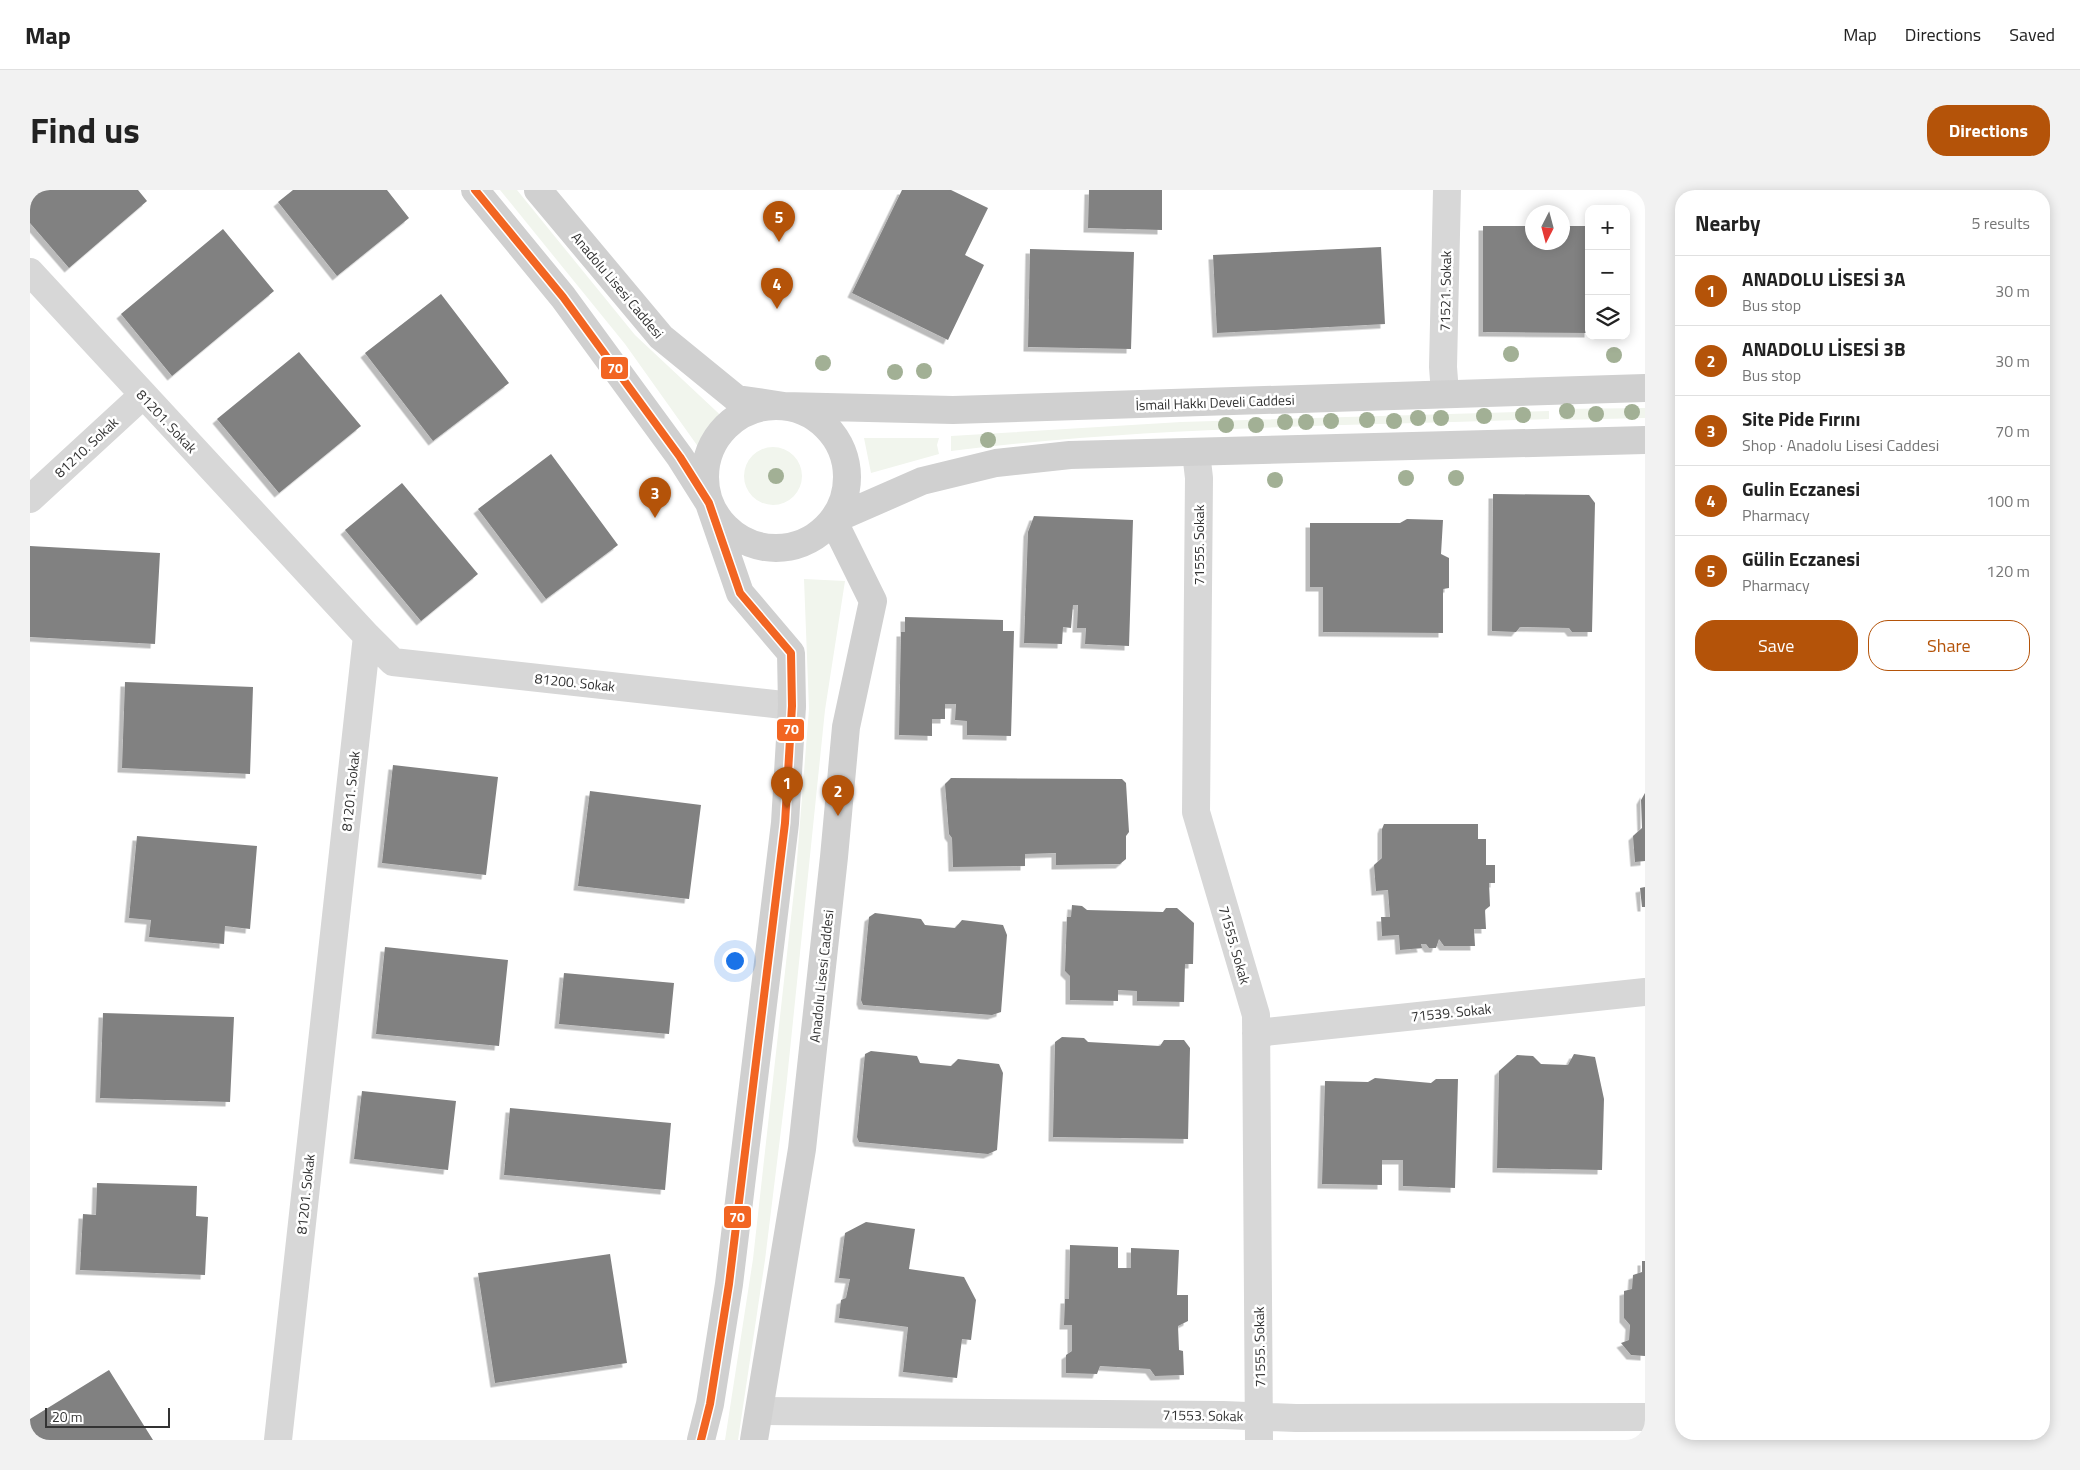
<!DOCTYPE html>
<meta charset="utf-8">
<style>
:root{--surface:#fff;--page:#f2f2f2;--text:#222;--muted:#767676;--line:#e0e0e0;--accent:#b45309}
body{margin:0;font-family:"Titillium Web",sans-serif;background:var(--page);color:var(--text)}
.controls{position:absolute;right:15px;top:15px;display:grid;overflow:hidden;border-radius:10px;box-shadow:0 2px 12px #0003}
.controls button{width:45px;height:45px;display:grid;place-items:center;padding:0;border:0;border-bottom:1px solid var(--line);background:var(--surface);color:var(--text);font:25px sans-serif}
.compass{position:absolute;left:1495px;top:15px;width:45px;height:45px;border-radius:50%;background:var(--surface);box-shadow:0 2px 12px #0003;rotate:186deg}
.scale{position:absolute;left:15px;bottom:12px;width:125px;box-sizing:border-box;padding-left:5px;border:2px solid #333;border-top:0;font-size:14px;line-height:18px;white-space:nowrap;color:#333;-webkit-text-stroke:4px #fff;paint-order:stroke}
.you{position:absolute;left:704px;top:770px;width:18px;height:18px;margin:-12px;border:4px solid #fff;border-radius:50%;background:#1a73e8;box-shadow:0 0 0 8px #1a73e833}
.badge{display:grid;place-items:center;width:32px;height:32px;border-radius:50%;background:var(--accent);color:#fff;font-size:16px;font-weight:700}
.pin{position:absolute;translate:-50% -41px;filter:drop-shadow(0 1px 2px #0008)}
.pin::after{content:'';position:absolute;top:26px;width:18px;height:15px;background:inherit;clip-path:polygon(0 0,100% 0,50% 100%)}
.list{margin:0;padding:0;list-style:none}
h2{display:flex;justify-content:space-between;align-items:center;height:65px;margin:0;padding:0 20px;font-size:21px}
h2 small{font-size:16px;font-weight:400;color:var(--muted)}
.list li{display:grid;grid-template-columns:32px 1fr auto;gap:15px;align-items:center;box-sizing:border-box;height:70px;padding:0 20px;border-top:1px solid var(--line)}
.list b{display:block;font-size:19px;white-space:nowrap}
.list p{margin:0;font-size:16px;white-space:nowrap;color:var(--muted)}
.list em{font-size:16px;font-style:normal;color:var(--muted)}
.actions{display:flex;gap:10px;padding:15px 20px}
.actions a{flex:1;padding:11px 0;border:1px solid var(--accent);border-radius:20px;text-align:center;font-size:18px;color:var(--accent)}
.actions .main{background:var(--accent);color:#fff}
.icon{flex:none;width:28px;height:28px;fill:none;stroke:currentColor;stroke-width:2;stroke-linecap:round;stroke-linejoin:round}
.map{position:relative;flex:none;width:1615px;height:1250px;overflow:hidden;border-radius:20px}
header{display:flex;align-items:center;gap:30px;box-sizing:border-box;height:70px;padding:0 25px;background:var(--surface);border-bottom:1px solid var(--line)}
header strong{font-size:24px}
nav{display:flex;gap:28px;margin-inline-start:auto;font-size:18px}
.intro{display:flex;align-items:center;justify-content:space-between;box-sizing:border-box;height:120px;padding:0 30px}
h1{margin:0;font-size:35px}
.button{padding:12px 22px;border-radius:20px;background:var(--accent);color:#fff;font-size:18px;font-weight:700}
main{display:flex;gap:30px;padding:0 30px}
aside{flex:1;background:var(--surface);border-radius:20px;box-shadow:0 2px 12px #0003}
.map>svg:first-child{display:block}
.green{fill:#f1f5ed}
.building{fill:#818181;filter:url(#shadow)}
.lines{fill:none;stroke-linecap:round;stroke-linejoin:round}
.street{stroke:#d7d7d7;stroke-width:28}
.secondary{stroke:#d0d0d0;stroke-width:28}
.bus-1-casing{stroke:#fff;stroke-width:11}
.bus-1{stroke:#f26522;stroke-width:8}
.tree{fill:#a2b095}
.labels{text-anchor:middle;dominant-baseline:central;stroke-width:5;stroke-linejoin:round;paint-order:stroke}
.street-label{font-size:14px;fill:#333;stroke:#fff}
.line-badge{stroke:#fff;stroke-width:2}
.badge-label{font-size:14px;text-anchor:middle;font-weight:bold;fill:#fff}
</style>
<header>
<strong>Map</strong>
<nav><a>Map</a><a>Directions</a><a>Saved</a></nav>
</header>
<div class="intro"><h1>Find us</h1><a class="button">Directions</a></div>
<main>
<div class="map">
<svg width="1615" height="1250" viewBox="0 0 1615 1250">
<defs>
<filter id="shadow"><feDropShadow dx="-4.5" dy="4.5" stdDeviation="0" flood-color="#0004"/></filter>
</defs>
<rect width="100%" height="100%" fill="#fff"/>
<!-- green -->
<path class="green" d="M470,0H487L605,145L701,235L669,258L595,154Z
M1615,218V228L1530,230V219Z
M1519,221V229C1320,236 1119,236 921,261V246L1151,232Z
M834,248H909L907,255L909,264L841,283Z
M714 286a29 29 0 1 1 58 0a29 29 0 1 1-58 0Z
M774,389L815,391L795,520L756,899L735,1070L708,1250H695L723,1069L766,683L779,519Z"/>
<!-- building -->
<path class="building" d="M0,0H108L117,11L39,78L0,33Z
M263,0H357L379,28L307,86L248,12Z
M872,0H921L958,18L935,65L954,75L918,150L822,103Z
M1059,0H1132V40L1058,38Z
M1453,36H1502V52H1532V36H1559V143L1453,142Z
M193,39L244,101L142,186L91,124Z
M1351,57L1355,134L1187,143L1183,65Z
M1000,59L1104,62L1101,159L998,157Z
M411,104L479,193L403,251L335,163Z
M269,162L331,236L249,303L187,229Z
M521,264L588,355L516,409L448,319Z
M372,293L448,384L391,431L315,340Z
M1463,304L1559,305L1565,313L1562,442H1542L1539,438L1490,437L1486,442L1462,441Z
M1004,326L1103,330L1099,456L1055,454L1056,438H1047L1048,415H1043L1041,438L1033,437L1032,454L994,453L998,342Z
M1377,329L1413,330L1411,364L1419,368V398L1413,399V443L1293,442V397H1280V333H1370Z
M0,356L130,363L125,454L0,447Z
M875,427L973,430V441H984L981,546L937,545V531L925,530L926,514H915V529H902V546L869,545L871,442H875Z
M95,492L223,497L220,584L92,578Z
M363,575L468,587L456,685L352,673Z
M921,588L1092,589L1096,593L1099,642L1096,646V669L1090,674L1026,675V663L995,664V676L923,677L922,648L919,644L915,594Z
M560,601L671,615L659,709L548,696Z
M1615,603V671L1605,672L1603,646L1612,638L1611,610Z
M1354,634H1448V649H1456V675H1465V693H1459L1460,716L1455,720L1456,739H1444L1445,756H1414L1409,749L1406,758H1399L1396,754H1391L1392,758L1370,760L1369,745L1352,746L1351,727H1360L1358,700L1346,701L1344,675L1352,668V639Z
M107,646L227,656L220,739L195,736L194,754L119,747L121,730L99,728Z
M1615,697V717H1612L1610,698Z
M1042,715L1052,716L1057,720L1133,722L1136,718H1147L1164,733L1163,774H1155L1154,812L1107,811V801L1088,800V811L1040,810V786L1035,781L1037,727H1041Z
M845,723L891,729L895,735L925,738L932,730L973,735L977,745L971,822L962,825L833,815L831,810L839,727Z
M355,757L478,770L469,856L346,844Z
M534,783L644,793L639,844L529,834Z
M73,823L204,827L200,912L70,908Z
M1032,847L1054,848L1058,852L1130,856L1134,850H1154L1160,858L1158,949L1023,947L1025,852Z
M841,861L887,866L890,873L921,876L928,869L969,874L973,883L967,960L958,964L829,952L827,947L835,864Z
M1544,864L1565,867L1574,909L1572,980L1467,978L1469,881L1487,865L1503,866L1511,874L1538,875Z
M1345,888L1401,893L1406,889H1428L1425,998L1373,996V970H1352V995L1292,994L1295,891L1338,892Z
M332,901L426,911L418,980L324,969Z
M480,918L641,933L635,1000L474,985Z
M67,993L167,996L166,1026L178,1027L175,1085L50,1080L53,1024L66,1025Z
M836,1032L885,1039L879,1079L934,1087L946,1110L941,1150L932,1149L927,1188L873,1182L878,1137L809,1128L811,1110L816,1108L820,1089L809,1088L815,1043Z
M1040,1055L1088,1057V1078H1101V1058L1149,1060L1147,1105H1158V1131L1148,1136L1149,1160L1153,1161L1154,1185L1125,1186L1120,1179L1070,1176L1067,1184L1036,1183V1165L1042,1161V1135H1034L1035,1109H1039Z
M580,1064L597,1173L465,1193L448,1083Z
M1612,1071H1615V1166L1601,1165L1591,1153L1599,1150L1600,1135L1594,1128V1101L1602,1099L1603,1085L1612,1082Z
M79,1180L123,1250H0V1229Z"/>
<g class="lines">
<!-- street -->
<path class="street" d="M0,82L337,446L248,1250
M1415,203L1413,177L1417,0
M1166,262L1169,288L1166,622L1226,825L1229,1250
M0,309L113,205
M337,446L363,472L762,516
M1226,843L1615,802
M730,1221L1193,1225L1266,1228L1615,1227"/>
<!-- secondary -->
<path class="secondary" d="M445,0L533,107L650,267L679,313L710,403L761,463L762,516L755,633L699,1094L680,1214L671,1250
M508,0L631,147L707,209L754,216L923,220L1615,198
M675 287a71 71 0 1 1 142 0a71 71 0 1 1-142 0Z
M803,330L892,291L966,273L1040,265L1615,250
M724,1250L772,959L804,667L816,537L843,411L803,330"/>
<!-- bus-1 casing -->
<g class="bus-1-casing">
<path id="bus-1" d="M445,0L533,107L650,267L679,313L710,403L761,463L762,516L755,633L699,1094L680,1214L671,1250"/>
</g>
<!-- bus-1 -->
<use href="#bus-1" class="bus-1"/>
</g>
<!-- trees -->
<g class="tree">
<circle cx="1481" cy="164" r="8"/>
<circle cx="1584" cy="165" r="8"/>
<circle cx="793" cy="173" r="8"/>
<circle cx="894" cy="181" r="8"/>
<circle cx="865" cy="182" r="8"/>
<circle cx="1537" cy="221" r="8"/>
<circle cx="1602" cy="222" r="8"/>
<circle cx="1566" cy="224" r="8"/>
<circle cx="1493" cy="225" r="8"/>
<circle cx="1454" cy="226" r="8"/>
<circle cx="1388" cy="228" r="8"/>
<circle cx="1411" cy="228" r="8"/>
<circle cx="1337" cy="230" r="8"/>
<circle cx="1301" cy="231" r="8"/>
<circle cx="1364" cy="231" r="8"/>
<circle cx="1255" cy="232" r="8"/>
<circle cx="1276" cy="232" r="8"/>
<circle cx="1196" cy="235" r="8"/>
<circle cx="1226" cy="235" r="8"/>
<circle cx="958" cy="250" r="8"/>
<circle cx="746" cy="286" r="8"/>
<circle cx="1376" cy="288" r="8"/>
<circle cx="1426" cy="288" r="8"/>
<circle cx="1245" cy="290" r="8"/>
</g>
<g class="labels">
<!-- street labels -->
<g class="street-label">
<text transform="translate(588 95) rotate(50)">Anadolu Lisesi Caddesi</text>
<text transform="translate(1415 101) rotate(-89)">71521. Sokak</text>
<text transform="translate(1185 212) rotate(-2)">İsmail Hakkı Develi Caddesi</text>
<text transform="translate(137 231) rotate(47)">81201. Sokak</text>
<text transform="translate(56 257) rotate(-43)">81210. Sokak</text>
<text transform="translate(1168 355) rotate(-90)">71555. Sokak</text>
<text transform="translate(545 492) rotate(6)">81200. Sokak</text>
<text transform="translate(320 601) rotate(-84)">81201. Sokak</text>
<text transform="translate(1205 755) rotate(74)">71555. Sokak</text>
<text transform="translate(791 786) rotate(-84)">Anadolu Lisesi Caddesi</text>
<text transform="translate(1421 822) rotate(-6)">71539. Sokak</text>
<text transform="translate(275 1004) rotate(-84)">81201. Sokak</text>
<text transform="translate(1229 1157) rotate(-91)">71555. Sokak</text>
<text transform="translate(1173 1225) rotate(1)">71553. Sokak</text>
</g>
</g>
<g class="line-badge">
<rect x="570" y="166" width="29" height="24" rx="5" fill="#f26522"/>
<rect x="746" y="528" width="29" height="24" rx="5" fill="#f26522"/>
<rect x="693" y="1015" width="29" height="24" rx="5" fill="#f26522"/>
</g>
<g class="badge-label">
<text x="585" y="183">70</text>
<text x="761" y="544">70</text>
<text x="707" y="1032">70</text>
</g>
</svg>
<div class="controls">
<button>+</button>
<button>−</button>
<button><svg class="icon" aria-label="layers" viewBox="0 0 24 24"><path d="M12 4l9 5-9 5-9-5zM3 14l9 5 9-5"/></svg></button>
</div>
<svg class="compass" viewBox="-18 -18 36 36"><path d="M0-13l5 13h-10z" fill="#e53935"/><path d="M0 13l5-13h-10z" fill="#767676"/></svg>
<div class="scale">20 m</div>
<div class="you"></div>
<div class="pin badge" style="left:757px;top:618px">1</div>
<div class="pin badge" style="left:808px;top:626px">2</div>
<div class="pin badge" style="left:625px;top:328px">3</div>
<div class="pin badge" style="left:747px;top:119px">4</div>
<div class="pin badge" style="left:749px;top:52px">5</div>
</div>
<aside>
<h2>Nearby<small>5 results</small></h2>
<ul class="list">
<li><span class="badge">1</span><div><b>ANADOLU LİSESİ 3A</b><p>Bus stop</p></div><em>30 m</em></li>
<li><span class="badge">2</span><div><b>ANADOLU LİSESİ 3B</b><p>Bus stop</p></div><em>30 m</em></li>
<li><span class="badge">3</span><div><b>Site Pide Fırını</b><p>Shop · Anadolu Lisesi Caddesi</p></div><em>70 m</em></li>
<li><span class="badge">4</span><div><b>Gulin Eczanesi</b><p>Pharmacy</p></div><em>100 m</em></li>
<li><span class="badge">5</span><div><b>Gülin Eczanesi</b><p>Pharmacy</p></div><em>120 m</em></li>
</ul>
<div class="actions"><a class="main">Save</a><a>Share</a></div>
</aside>
</main>
